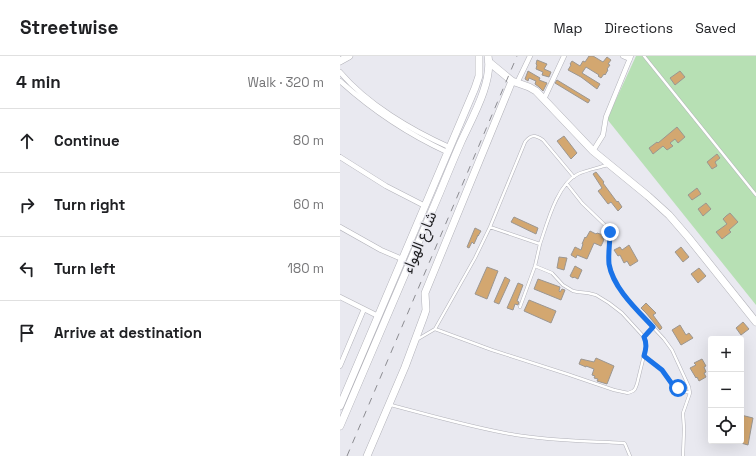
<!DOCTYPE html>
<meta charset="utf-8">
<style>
:root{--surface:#fff;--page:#f6f6f6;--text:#202124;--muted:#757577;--line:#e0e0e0}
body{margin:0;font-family:"Space Grotesk","Noto Sans Arabic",sans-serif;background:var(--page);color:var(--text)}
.controls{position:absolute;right:12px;bottom:12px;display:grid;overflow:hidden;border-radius:4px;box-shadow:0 4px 16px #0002}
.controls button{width:36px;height:36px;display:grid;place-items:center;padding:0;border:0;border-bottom:1px solid var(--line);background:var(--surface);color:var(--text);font:20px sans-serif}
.stop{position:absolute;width:12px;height:12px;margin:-9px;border:3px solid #1a73e8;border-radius:50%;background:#fff}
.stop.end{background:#1a73e8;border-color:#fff;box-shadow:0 1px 4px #0008}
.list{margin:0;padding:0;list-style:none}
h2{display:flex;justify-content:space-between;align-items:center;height:52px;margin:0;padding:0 16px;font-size:17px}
h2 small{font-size:13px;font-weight:400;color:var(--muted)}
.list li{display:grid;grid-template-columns:26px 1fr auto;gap:12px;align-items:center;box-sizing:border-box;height:64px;padding:0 16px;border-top:1px solid var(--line)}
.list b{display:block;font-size:15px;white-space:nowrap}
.list em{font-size:13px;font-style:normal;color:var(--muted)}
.icon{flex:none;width:22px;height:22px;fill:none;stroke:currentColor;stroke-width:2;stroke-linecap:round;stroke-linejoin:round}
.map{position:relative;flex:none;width:416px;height:400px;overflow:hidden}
header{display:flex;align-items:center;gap:24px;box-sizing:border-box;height:56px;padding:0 20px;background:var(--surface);border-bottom:1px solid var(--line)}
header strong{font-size:19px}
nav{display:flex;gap:22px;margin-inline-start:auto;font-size:14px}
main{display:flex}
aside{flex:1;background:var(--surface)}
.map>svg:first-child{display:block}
.green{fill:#b7e0b4}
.building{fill:#d3a770;stroke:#9b9691}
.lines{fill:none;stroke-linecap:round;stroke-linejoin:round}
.lane-casing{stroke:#b2b2b9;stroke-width:3.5}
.street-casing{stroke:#b2b2b9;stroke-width:5.5}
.secondary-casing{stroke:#b2b2b9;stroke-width:8}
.primary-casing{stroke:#b2b2b9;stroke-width:8}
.lane{stroke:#fff;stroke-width:2.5}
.street{stroke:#fff;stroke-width:4.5}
.secondary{stroke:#fff;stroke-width:7}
.primary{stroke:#fff;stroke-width:7}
.rail{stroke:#8c8c91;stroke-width:1;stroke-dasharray:7 7;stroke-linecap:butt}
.route{stroke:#1a73e8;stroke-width:5}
.labels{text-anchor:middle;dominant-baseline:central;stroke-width:3;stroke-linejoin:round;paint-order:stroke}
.street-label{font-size:15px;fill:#1d1d1f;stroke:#e9e9f0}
</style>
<header>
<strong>Streetwise</strong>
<nav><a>Map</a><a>Directions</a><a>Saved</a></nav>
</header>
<main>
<aside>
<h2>4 min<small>Walk · 320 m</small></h2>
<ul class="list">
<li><svg class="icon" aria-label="ahead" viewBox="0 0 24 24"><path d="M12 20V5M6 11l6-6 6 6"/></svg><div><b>Continue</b></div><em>80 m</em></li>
<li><svg class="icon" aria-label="right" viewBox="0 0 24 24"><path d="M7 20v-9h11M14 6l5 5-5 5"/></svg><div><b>Turn right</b></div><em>60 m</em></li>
<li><svg class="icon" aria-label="left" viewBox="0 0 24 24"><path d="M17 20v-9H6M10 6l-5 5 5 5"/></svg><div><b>Turn left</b></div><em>180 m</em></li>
<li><svg class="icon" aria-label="arrive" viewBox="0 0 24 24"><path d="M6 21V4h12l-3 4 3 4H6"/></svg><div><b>Arrive at destination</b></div></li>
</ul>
</aside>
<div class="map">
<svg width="416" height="400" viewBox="0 0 416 400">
<rect width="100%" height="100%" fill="#e9e9f0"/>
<!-- green -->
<path class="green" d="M296,0H416V249L267,63Z"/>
<!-- building -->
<path class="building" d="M249,0H253L263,6L267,1L271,4L268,8L270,9L267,13L268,14L265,19L264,18L261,22L258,20L259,19L246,11L242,17L260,28L257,33L241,21L228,14L231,9L230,8L232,5L240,10L243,5L245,6Z
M197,4L207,8L204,13L211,16L209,21L202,19L203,16L196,13L197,9L196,8Z
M188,15L200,22L199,24L207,27L203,35L199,31L195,28L196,25L189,22L188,25L185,23Z
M340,15L345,21L335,29L330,22Z
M217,24L250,44L248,47L215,27Z
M337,71L345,81L338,87L335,83L330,87L333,90L327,94L323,90L313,98L309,92L317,86L318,87Z
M224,80L237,97L231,103L217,85Z
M377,98L380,102L375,106L377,110L372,113L367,106Z
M256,116L264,126L263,127L277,146L278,145L282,151L278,155L271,146L268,148L258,135L262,132L253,118Z
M357,132L361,138L352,144L348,139Z
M366,147L371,153L363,160L358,153Z
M390,157L398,166L389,174L391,176L382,183L376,176L387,168L383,163L386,160Z
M174,161L198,172L196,178L171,166Z
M135,172L141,175L138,180V179L134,188L132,186L129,192L127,191Z
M250,175L256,178L257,177L263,179L262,182H264L263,186L261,190L254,187L247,203L237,199L236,202L231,199L235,191L241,194L243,188H242L245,181L246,182Z
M289,189L298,205L290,210L287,205L284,207L280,199L278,200L274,194L280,191L282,194Z
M341,191L349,201L343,206L335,196Z
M219,201L227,202L224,214L217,212Z
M235,210L242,214L238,223L234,221L233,222L230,220Z
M147,211L158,215L147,243L135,238Z
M359,212L366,220L358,227L351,218Z
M165,221L170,224L159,248L154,246Z
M198,223L220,231L219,235L220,236L222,233L225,234L221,244L194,233Z
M178,227L183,229L177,245L179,246L178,249L175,248L173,254L167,252Z
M189,244L216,255L211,267L184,255Z
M306,247L316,257L313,259L321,270L322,272L320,274L306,257L301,252Z
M403,266L409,273L401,279L396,272Z
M340,269L346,279L349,277L353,282L341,289L332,274Z
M256,302L274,310L267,328L257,325L258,323L254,322L255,320L252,319L254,313L246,310V311L239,308L241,303L254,306Z
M362,303L366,310L364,311L366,316L364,317L366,321L359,325L357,321L356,322L350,312L356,309L354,307Z
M401,359L413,362L408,389L401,387Z"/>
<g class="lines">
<!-- lane casing -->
<g class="lane-casing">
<path id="lane" d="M304,0L416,139
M227,128L242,147L268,172L270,176L269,198V208L272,217L280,233L298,255L324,283L332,294L349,331L350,337L343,357L344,373L343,400
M150,171L200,188C207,168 217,128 238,118C247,114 258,112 267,109
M180,251L195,210L200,188
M95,273L152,294L227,318L274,334L288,337L293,335L295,333L297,328L306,291V285L304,281L282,257L269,247L256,239L248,237L238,236L233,235L223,229L212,217L195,210
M304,281L313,271
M78,283L95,273L135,202L150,171L185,86C191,78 195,79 203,84L234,121
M305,300L322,314L332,327L338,333L350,337
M51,349C93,360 134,372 176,379C212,385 248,385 284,387L285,388L290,400"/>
</g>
<!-- street casing -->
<g class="street-casing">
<path id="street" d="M283,0L290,3
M0,16C27,48 71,74 109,91
M0,25C32,54 68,78 107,96
M177,27L190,0
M204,43L224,0
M253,95L263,79L266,61L291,0
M0,101L46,130L85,150
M0,171L41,194L62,203
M0,241L38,260
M0,310L24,253"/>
</g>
<!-- secondary casing -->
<g class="secondary-casing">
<path id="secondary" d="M0,5L9,0
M149,6L172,25L189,31L196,35L253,95L308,140L329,159L348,181L416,266
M27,400L65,311L84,260L86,254L85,237L172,25"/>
</g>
<!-- primary casing -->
<g class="primary-casing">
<path id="primary" d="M0,350L135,32L139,20V0
M0,370C34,292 67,214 100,136C107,119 114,102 121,86C132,62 153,26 148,0"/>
</g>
<!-- lane -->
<use href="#lane" class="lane"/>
<!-- street -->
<use href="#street" class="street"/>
<!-- secondary -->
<use href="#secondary" class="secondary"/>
<!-- primary -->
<use href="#primary" class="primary"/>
<!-- rail -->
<path class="rail" d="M7,400L177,0"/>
</g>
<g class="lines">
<!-- route -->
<path class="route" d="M270,176C270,187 268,197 269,208C273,232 297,254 313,271L304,281C307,288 306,293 304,300L322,314L332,328L338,332"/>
</g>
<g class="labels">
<!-- street labels -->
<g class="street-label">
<text transform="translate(79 186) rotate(-67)">شارع الهواء</text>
</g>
</g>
</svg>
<div class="controls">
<button>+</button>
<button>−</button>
<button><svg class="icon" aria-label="locate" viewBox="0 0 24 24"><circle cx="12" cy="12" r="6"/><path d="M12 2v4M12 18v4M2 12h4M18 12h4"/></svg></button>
</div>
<div class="stop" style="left:338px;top:332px"></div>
<div class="stop end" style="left:270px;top:176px"></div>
</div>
</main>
